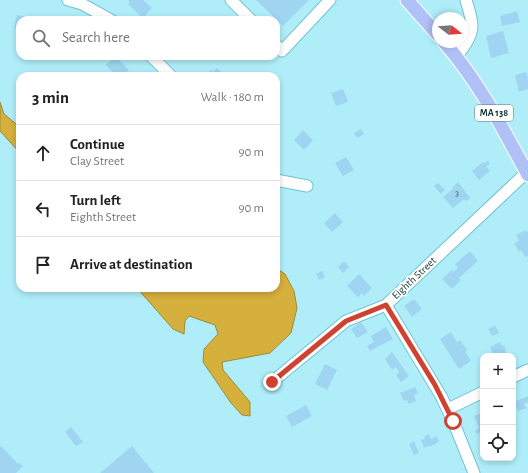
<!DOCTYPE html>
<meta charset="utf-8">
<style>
:root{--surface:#fff;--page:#f6f6f6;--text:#202124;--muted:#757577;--line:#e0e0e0}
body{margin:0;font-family:"Alegreya Sans",sans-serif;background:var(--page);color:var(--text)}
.controls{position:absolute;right:12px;bottom:12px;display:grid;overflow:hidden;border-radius:8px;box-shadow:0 2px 6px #0003}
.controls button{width:36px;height:36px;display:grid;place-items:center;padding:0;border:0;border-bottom:1px solid var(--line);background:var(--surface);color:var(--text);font:20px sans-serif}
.compass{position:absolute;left:432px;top:12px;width:36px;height:36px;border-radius:50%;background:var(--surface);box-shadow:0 2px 6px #0003;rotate:107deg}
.stop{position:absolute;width:12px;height:12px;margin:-9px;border:3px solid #cf4231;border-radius:50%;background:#fff}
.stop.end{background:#cf4231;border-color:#fff;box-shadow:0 1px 4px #0008}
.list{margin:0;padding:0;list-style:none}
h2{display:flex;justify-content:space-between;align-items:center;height:52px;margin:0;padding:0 16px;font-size:17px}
h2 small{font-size:13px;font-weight:400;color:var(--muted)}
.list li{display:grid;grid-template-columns:26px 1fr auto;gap:12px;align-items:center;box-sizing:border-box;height:56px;padding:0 16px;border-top:1px solid var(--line)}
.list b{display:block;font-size:15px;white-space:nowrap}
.list p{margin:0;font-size:13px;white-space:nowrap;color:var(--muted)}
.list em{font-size:13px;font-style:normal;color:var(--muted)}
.icon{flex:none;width:22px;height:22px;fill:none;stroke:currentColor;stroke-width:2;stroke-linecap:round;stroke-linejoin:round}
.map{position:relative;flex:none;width:528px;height:473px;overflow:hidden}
.search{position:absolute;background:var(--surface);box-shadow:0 2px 6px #0003;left:16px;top:16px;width:264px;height:44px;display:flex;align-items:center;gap:10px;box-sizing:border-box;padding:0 14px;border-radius:12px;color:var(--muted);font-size:15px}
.panel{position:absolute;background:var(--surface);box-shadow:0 2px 6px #0003;left:16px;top:72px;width:264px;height:220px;border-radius:12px}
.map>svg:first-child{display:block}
.water{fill:#d6b03d;stroke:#9b8b3c}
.building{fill:#9fd5f1}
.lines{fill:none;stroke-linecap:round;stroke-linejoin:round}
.minor-casing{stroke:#72c2d0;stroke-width:13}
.major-casing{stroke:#fff;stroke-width:15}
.minor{stroke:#fff;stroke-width:11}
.major{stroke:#b0c1f7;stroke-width:13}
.route{stroke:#cf4231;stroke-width:5}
.labels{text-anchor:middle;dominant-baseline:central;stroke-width:3.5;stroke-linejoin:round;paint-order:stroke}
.number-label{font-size:9px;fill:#355d68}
.shield{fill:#fff;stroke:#597275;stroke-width:1}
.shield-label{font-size:10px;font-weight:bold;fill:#12353a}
.street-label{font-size:11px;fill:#12353a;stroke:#fff}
</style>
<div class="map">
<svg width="528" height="473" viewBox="0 0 528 473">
<rect width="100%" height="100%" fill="#afeef9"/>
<!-- water -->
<path class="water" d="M0,102L4,114L20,127V153L0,131Z
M276,268L285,274L294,291L297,308L291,333L270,353L222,362L223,370L250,402V416L242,415L231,403L203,362L204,349L218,334L215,325L189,316L185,321L184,334L173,329L137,288H276Z"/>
<!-- building -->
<path class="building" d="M128,0H143L152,8L143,18L128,4L130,2Z
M256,0H309L283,26Z
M517,11L520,22L502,26L500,16Z
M17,15L35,19V20H20V29L14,28Z
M503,31L509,53L491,58L486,36Z
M115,56L129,70L122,76H116L106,65Z
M217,68L225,76L206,75L211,70L213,72Z
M526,72L528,78V89L519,92L515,75Z
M343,89L348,102L336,106L331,93Z
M361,129L364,134L357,138L354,133Z
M303,130L313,140L304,150L294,140Z
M346,157L354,170L343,176L335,163Z
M488,161L490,164L486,166L490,171L479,180L472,171L483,162L484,163Z
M458,182L470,198L466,201L464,199L453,208L443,197L453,189L452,188Z
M438,183L445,190L441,194L434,186Z
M335,213L343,222L332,232L324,223Z
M526,230L528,233V256L525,257L521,250L519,252L514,243L519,241L516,235Z
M470,251L478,261L459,278L461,280L452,289L442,279L452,270L453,272L458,268L455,264Z
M344,261L349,267L343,273L338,267Z
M322,271L325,277L319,280L316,274Z
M359,274L372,288L364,296L362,293L358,297L347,286Z
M414,299L422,309L412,317L404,306Z
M361,322L368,332L357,338L351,329Z
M495,326L499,333L492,336L488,329Z
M386,327L393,339L370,351L367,346L374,342L371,336Z
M451,332L457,342L460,340L467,350L465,352L471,361L459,369L440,339Z
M500,342L502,346L504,345L506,350L505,351L507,355L494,356L490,347Z
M392,352L409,376L401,382L396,375L399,372L396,367L392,370L385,359Z
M325,364L337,370L327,390L315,384Z
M415,387L418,393L414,395L416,401L409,404L407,400L404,401L400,393Z
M528,396V402L524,404L527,408L518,411L514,402Z
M306,405L312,416L292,427L286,416Z
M483,412V431L477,434L475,431L479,428L474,416Z
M71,427L83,442L76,446L65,432Z
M429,434L431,439L437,436L439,442L429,447L428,446L424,448L421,440L425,439L424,437Z
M414,441L419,453L414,455L409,444Z
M1,446L18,464L19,463L23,466L16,473H0V447Z
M132,446L154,473H100Z"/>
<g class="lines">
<!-- minor casing -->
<g class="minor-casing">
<path id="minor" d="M68,0L82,4L111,20
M231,0L251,20
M276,45L282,51L330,0
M151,56L171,76
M457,56C475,32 475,29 466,0
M276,180L307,186
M386,305L441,396L453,421L474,473
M513,377L528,370
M272,382L346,321L386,305L527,172
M448,409L483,392"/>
</g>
<!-- major casing -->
<g class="major-casing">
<path id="major" d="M407,0L438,35
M444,42C479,82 503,129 528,175"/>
</g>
<!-- minor -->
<use href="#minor" class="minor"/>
<!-- major -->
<use href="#major" class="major"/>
</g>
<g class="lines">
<!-- route -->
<path class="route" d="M272,382L346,321L386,305L435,385L453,421"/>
</g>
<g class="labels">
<!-- number labels -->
<g class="number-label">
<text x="457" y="193">3</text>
</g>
<!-- shield labels -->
<rect class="shield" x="475" y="105" width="38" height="16" rx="3"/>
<g class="shield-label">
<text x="494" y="113">MA 138</text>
</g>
<!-- street labels -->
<g class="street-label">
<text transform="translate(414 278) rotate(-43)">Eighth Street</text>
</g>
</g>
</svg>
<div class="controls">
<button>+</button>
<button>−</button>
<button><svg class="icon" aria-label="locate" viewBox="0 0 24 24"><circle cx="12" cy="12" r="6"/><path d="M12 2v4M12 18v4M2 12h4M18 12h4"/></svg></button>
</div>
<svg class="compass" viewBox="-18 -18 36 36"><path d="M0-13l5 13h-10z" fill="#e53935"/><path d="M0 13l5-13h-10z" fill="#757577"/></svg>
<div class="stop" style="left:453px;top:421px"></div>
<div class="stop end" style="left:272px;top:382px"></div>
<div class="search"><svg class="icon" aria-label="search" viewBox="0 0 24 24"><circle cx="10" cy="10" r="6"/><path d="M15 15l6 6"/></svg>Search here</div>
<section class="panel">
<h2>3 min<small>Walk · 180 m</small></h2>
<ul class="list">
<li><svg class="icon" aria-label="ahead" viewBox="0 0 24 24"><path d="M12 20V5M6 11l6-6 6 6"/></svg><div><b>Continue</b><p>Clay Street</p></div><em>90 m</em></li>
<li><svg class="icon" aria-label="left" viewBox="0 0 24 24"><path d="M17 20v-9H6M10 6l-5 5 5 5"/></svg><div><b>Turn left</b><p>Eighth Street</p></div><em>90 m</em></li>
<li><svg class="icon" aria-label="arrive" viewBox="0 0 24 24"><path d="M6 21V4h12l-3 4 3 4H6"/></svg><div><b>Arrive at destination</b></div></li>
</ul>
</section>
</div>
